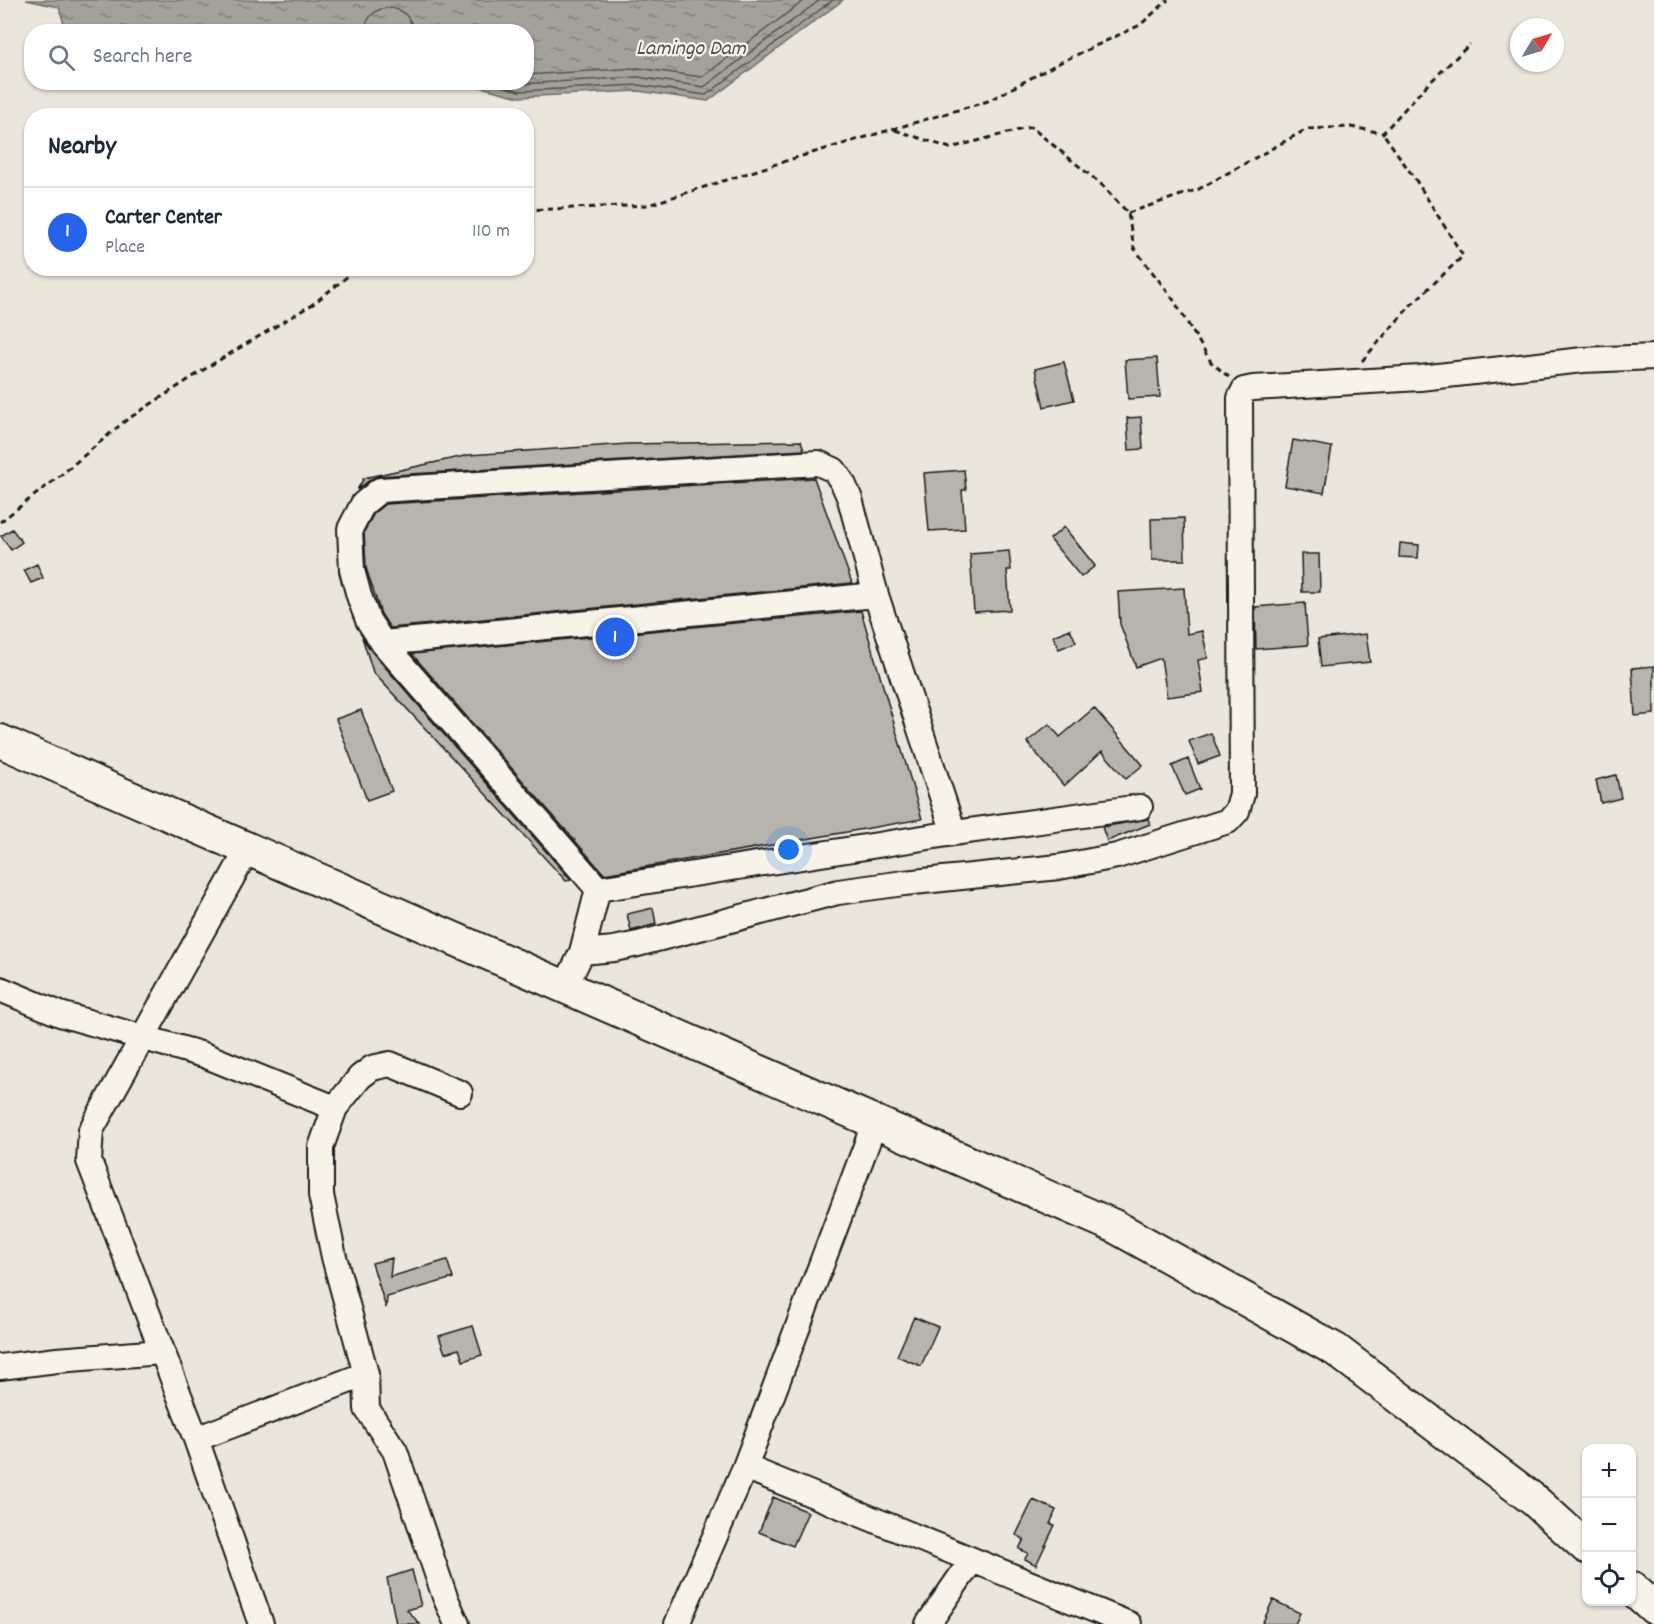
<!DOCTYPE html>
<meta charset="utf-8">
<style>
:root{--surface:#fff;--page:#f6f6f7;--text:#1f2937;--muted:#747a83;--line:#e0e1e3;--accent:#2563eb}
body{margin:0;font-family:Dekko,sans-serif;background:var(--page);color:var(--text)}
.controls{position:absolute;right:18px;bottom:18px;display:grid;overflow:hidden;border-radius:12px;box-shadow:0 2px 4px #0004}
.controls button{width:54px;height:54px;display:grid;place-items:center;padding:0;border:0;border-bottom:2px solid var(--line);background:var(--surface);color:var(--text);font:30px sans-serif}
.compass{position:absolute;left:1510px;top:18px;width:54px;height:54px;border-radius:50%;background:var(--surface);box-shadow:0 2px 4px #0004;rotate:52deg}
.you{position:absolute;left:789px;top:850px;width:21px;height:21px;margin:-15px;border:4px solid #fff;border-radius:50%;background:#1a73e8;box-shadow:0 0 0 9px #1a73e833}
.badge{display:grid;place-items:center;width:39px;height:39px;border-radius:50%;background:var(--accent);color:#fff;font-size:20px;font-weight:700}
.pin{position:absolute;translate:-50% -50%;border:3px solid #fff;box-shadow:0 2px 6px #0006}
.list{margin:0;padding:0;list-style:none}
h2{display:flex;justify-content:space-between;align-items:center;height:78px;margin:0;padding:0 24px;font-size:26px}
h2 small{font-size:20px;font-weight:400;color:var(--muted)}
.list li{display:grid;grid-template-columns:39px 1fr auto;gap:18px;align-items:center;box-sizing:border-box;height:90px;padding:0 24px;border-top:2px solid var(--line)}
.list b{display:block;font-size:22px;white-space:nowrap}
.list p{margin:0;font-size:20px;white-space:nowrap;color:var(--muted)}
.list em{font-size:20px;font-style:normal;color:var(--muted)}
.icon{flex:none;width:33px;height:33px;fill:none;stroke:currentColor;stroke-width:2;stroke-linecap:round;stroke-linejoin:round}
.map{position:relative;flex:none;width:1654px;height:1624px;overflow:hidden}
.search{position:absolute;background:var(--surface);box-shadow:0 2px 4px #0004;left:24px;top:24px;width:510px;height:66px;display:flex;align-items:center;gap:15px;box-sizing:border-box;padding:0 21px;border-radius:24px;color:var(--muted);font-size:22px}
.panel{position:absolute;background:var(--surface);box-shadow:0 2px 4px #0004;left:24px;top:108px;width:510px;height:168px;border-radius:24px}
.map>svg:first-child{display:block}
.water{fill:url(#water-ripples);stroke:#6d6c68;stroke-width:1.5}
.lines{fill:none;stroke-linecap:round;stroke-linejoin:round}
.shore{stroke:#52514e;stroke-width:1.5}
.building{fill:#b6b4ac;stroke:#1c1c1c;stroke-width:1.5}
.minor-casing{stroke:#1c1c1c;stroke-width:28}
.major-casing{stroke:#1c1c1c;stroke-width:36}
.path{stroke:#1c1c1c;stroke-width:3;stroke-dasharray:6 4.5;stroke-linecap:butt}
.minor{stroke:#f7f3e8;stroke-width:24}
.major{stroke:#f7f3e8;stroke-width:32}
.labels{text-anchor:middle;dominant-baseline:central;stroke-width:4.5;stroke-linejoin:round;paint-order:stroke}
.water-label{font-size:22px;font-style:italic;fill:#52514e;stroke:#f7f3e8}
</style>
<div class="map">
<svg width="1654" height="1624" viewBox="0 0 1654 1624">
<defs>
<pattern id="water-ripples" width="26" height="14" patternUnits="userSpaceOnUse" patternTransform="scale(1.5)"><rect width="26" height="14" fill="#a3a19a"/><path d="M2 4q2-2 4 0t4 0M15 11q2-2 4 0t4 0" fill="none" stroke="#84827d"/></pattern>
</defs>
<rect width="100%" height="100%" fill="#eae6dc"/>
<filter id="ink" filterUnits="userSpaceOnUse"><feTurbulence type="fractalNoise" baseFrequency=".0167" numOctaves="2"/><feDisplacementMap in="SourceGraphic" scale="12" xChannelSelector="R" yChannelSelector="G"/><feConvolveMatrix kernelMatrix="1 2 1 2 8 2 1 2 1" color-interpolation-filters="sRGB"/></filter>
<g filter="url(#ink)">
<!-- water -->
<path class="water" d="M26,0H843L708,101L638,91L519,97L465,83L526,82V32H392L389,28L367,32L66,31L59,7Z"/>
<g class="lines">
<!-- shore -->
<path class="shore" d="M365,32C366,0 411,0 413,32
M526,75L638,68L702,77L805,0
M488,82L520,91L638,85L706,95L833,0
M516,82L521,84L638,77L704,87L820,0"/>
</g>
<!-- building -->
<path class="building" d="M1157,358L1160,397L1128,399L1125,360Z
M1064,362L1074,400L1044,407L1035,369Z
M1141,417L1143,449L1129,450L1127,418Z
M1293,440L1332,447L1324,493L1285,486Z
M801,441L804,450L379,476L371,479L357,490L364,478L469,455L628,444Z
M964,470L966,490H962L965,529L929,531L924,473Z
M814,478L852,583L390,628L381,614L366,568L364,532L374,513L385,504Z
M1184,518L1185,560H1152L1151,519Z
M1064,527L1095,566L1081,577L1050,539Z
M12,529L22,542L11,550L1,536Z
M1400,543L1419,545L1418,558L1399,557Z
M1009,551L1011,570H1007L1010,610L974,612L970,554Z
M1301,554H1319L1320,592H1302Z
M37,564L43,578L31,583L24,570Z
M1184,588L1187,634L1202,631L1208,658L1198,660L1203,692L1167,697L1161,658L1136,667L1120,624L1118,592Z
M1305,603L1308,645L1256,649L1255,607Z
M861,611L922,819L604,874L412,654Z
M1070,629L1076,642L1059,649L1053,636Z
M1366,634L1370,662L1321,667L1318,639Z
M362,637L372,652L571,880L566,881L373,672Z
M1654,666V714L1635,716L1632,668Z
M1094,708L1143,765L1126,779L1102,751L1064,786L1027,742L1049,724L1060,737Z
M361,710L392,791L367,800L336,719Z
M1211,733L1220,756L1198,764L1189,741Z
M1188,759L1200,789L1185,795L1172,766Z
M1616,775L1621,798L1601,803L1596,780Z
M1148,819L1150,824L1107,841L1102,827Z
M653,908L656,924L631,931L627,914Z
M392,1258L390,1277L447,1260L453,1278L387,1297L386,1308L372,1263Z
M914,1317L938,1327L921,1366L897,1356Z
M473,1326L482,1355L463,1361L459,1349L445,1353L439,1336Z
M773,1497L808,1512L793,1546L759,1532Z
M1033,1500L1056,1510L1050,1524L1055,1525L1036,1565L1025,1559L1028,1553L1019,1549L1024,1539L1016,1535Z
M412,1570L421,1606L407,1610L420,1624H396L387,1578Z
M1273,1600L1300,1613L1295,1624H1262Z"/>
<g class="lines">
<!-- minor casing -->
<g class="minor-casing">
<path id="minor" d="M383,643L876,595
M248,849L91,1130L89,1161L196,1439L366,1374
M598,889L954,833L1140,807
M582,952L598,889L383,643L368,620L359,596L352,570L350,529L363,504L380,490L818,463L834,470L843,483L850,499L876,595L954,833
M565,987L582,952L614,949L638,944L838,892L904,883L1059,867L1117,856L1228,821L1237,811L1242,794L1240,398L1244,390L1253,388L1420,378L1583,360L1654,357
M0,989L60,1014L204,1055L335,1108
M0,1367L57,1360L162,1352
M196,1439L261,1624
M745,1467L1129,1624
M457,1624L445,1597L395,1451L367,1409L366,1374L334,1257L321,1195V1147L335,1108L360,1077L372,1068L390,1064L460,1093
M677,1624L745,1467L875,1122
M928,1624L972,1560"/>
</g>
<!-- major casing -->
<g class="major-casing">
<path id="major" d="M0,741L1114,1226L1336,1350L1534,1500L1586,1547
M1632,1588L1654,1608"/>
</g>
<!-- path -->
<path class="path" d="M895,130L950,148L1031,127L1102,185L1128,213L1134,248L1173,299L1211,362L1230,378
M526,210L648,205L795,158L988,101L1059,63L1140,25L1168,0
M1128,213L1199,189L1307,129L1351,127L1383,133L1422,90L1470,44
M1362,361L1411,305L1463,256L1417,182L1383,133
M0,522L61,475L125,421L211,365L313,304L358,268"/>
<!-- minor -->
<use href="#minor" class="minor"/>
<!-- major -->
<use href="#major" class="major"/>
</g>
</g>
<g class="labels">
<!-- water labels -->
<g class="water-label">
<text x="691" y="49">Lamingo Dam</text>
</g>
</g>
</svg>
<div class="controls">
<button>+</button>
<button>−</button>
<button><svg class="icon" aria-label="locate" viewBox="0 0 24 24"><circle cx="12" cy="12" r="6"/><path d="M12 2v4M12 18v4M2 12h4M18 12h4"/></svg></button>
</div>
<svg class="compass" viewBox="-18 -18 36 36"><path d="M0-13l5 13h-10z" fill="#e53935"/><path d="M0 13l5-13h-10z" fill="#747a83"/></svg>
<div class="you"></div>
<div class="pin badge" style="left:615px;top:637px">1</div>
<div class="search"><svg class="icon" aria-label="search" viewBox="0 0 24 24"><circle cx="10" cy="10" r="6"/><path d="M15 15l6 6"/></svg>Search here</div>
<section class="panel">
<h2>Nearby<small></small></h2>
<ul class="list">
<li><span class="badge">1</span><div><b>Carter Center</b><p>Place</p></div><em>110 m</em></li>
</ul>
</section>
</div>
